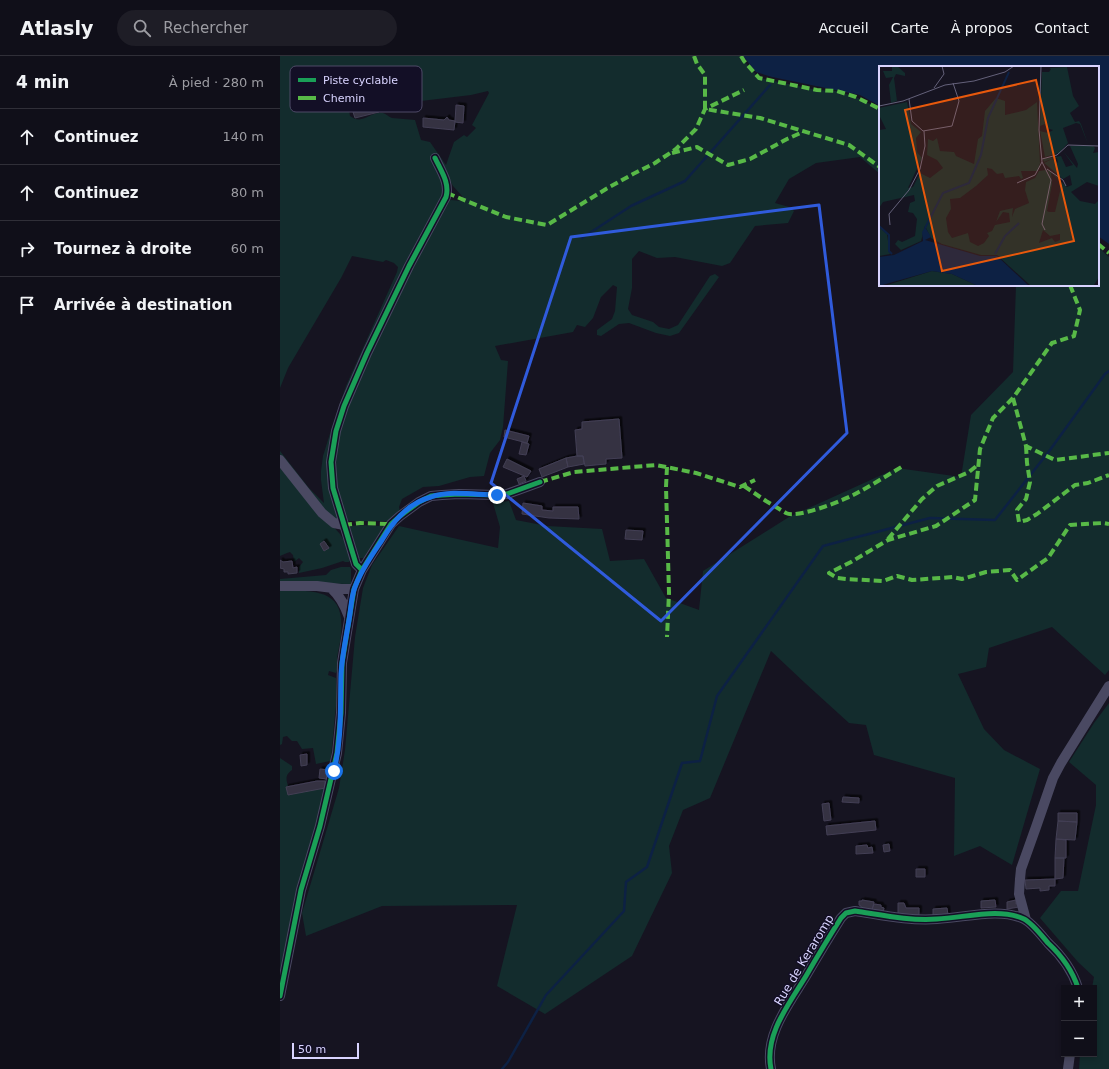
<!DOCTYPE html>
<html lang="fr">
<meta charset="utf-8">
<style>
:root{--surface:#100f19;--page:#1e1d26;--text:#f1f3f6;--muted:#9c9ca2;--line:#302f38}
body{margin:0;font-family:"DejaVu Sans",sans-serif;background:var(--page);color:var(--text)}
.controls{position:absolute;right:12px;bottom:12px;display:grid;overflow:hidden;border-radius:0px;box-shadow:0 2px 6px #0003}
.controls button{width:36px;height:36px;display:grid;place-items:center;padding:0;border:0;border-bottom:1px solid var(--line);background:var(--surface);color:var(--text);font:20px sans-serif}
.scale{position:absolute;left:12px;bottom:10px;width:67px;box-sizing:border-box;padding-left:4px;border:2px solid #d9d4ff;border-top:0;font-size:11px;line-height:14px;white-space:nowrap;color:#d9d4ff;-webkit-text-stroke:3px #130f26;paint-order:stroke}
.stop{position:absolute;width:12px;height:12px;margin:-9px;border:3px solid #1a73e8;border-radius:50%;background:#fff}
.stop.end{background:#1a73e8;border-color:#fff;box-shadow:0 1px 4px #0008}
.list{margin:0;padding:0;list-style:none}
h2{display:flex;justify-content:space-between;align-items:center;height:52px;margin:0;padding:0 16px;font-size:17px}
h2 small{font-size:13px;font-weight:400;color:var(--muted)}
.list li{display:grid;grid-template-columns:26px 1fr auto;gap:12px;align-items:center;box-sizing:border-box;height:56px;padding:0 16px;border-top:1px solid var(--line)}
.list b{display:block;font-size:15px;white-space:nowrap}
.list em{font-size:13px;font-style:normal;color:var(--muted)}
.icon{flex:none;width:22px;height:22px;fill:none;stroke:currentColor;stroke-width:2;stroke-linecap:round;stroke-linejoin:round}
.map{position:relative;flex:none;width:829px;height:1013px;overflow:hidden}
header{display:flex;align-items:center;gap:24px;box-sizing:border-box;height:56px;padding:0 20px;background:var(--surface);border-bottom:1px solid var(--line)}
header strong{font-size:19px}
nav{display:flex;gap:22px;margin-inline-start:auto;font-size:14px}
.search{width:280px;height:36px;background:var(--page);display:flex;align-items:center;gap:10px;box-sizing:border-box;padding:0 14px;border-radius:22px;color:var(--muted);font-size:15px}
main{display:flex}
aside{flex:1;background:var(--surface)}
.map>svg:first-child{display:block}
.green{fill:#132c2d;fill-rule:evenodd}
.water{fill:#0d2144}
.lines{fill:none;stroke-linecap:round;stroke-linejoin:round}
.stream{stroke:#0d2144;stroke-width:2.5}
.building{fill:#343243;stroke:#433f54;filter:url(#shadow)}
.minor{stroke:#4a4962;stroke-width:10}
.quiet{stroke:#58b947;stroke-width:4;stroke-dasharray:8 4;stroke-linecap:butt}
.cycleway-casing{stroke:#130f26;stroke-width:8}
.cycleway{stroke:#1a9f57;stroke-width:5}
.route{stroke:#1a73e8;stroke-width:5}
.marked{fill:none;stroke:#305bdc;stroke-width:3;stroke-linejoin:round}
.labels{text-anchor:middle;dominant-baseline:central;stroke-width:3;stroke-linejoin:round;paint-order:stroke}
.street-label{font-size:12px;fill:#d9d4ff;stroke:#130f26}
.inset-river{fill:none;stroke:#0d2144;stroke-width:2}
.inset-road{fill:none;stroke:#64617a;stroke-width:1}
.view{fill:#e8590c;fill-opacity:0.15;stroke:#e8590c;stroke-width:2}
.inset-edge{fill:none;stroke:#d9d4ff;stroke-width:2}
.key{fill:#130f26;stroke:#4e4a67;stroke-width:1}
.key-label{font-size:11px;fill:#d9d4ff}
</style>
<header>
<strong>Atlasly</strong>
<div class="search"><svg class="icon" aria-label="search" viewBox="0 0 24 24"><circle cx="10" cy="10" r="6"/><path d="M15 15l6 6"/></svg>Rechercher</div>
<nav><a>Accueil</a><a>Carte</a><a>À propos</a><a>Contact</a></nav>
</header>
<main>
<aside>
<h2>4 min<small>À pied · 280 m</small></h2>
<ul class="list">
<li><svg class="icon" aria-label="ahead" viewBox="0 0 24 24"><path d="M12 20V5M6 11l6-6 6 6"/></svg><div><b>Continuez</b></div><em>140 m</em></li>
<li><svg class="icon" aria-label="ahead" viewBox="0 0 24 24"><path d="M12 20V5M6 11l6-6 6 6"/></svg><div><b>Continuez</b></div><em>80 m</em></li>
<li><svg class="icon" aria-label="right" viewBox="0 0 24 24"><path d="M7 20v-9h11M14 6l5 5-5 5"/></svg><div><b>Tournez à droite</b></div><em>60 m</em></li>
<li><svg class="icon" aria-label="arrive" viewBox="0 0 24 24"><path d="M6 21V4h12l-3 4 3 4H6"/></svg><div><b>Arrivée à destination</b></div></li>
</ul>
</aside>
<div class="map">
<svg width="829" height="1013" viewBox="0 0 829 1013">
<defs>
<filter id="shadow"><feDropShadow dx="2.5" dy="-2.5" stdDeviation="0" flood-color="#0009"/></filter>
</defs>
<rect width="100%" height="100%" fill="#161421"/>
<!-- green -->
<path class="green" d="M0,0H461L464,5L479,22L537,34L557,35L576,41L600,53V118L580,101L536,107L509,123L495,147L509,151L514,155L508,167L475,170L450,207L442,210L395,201L377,202L359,195L352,203V232L348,253L352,259L373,266L379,271L389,273L398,269L430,220L435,218L439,221L399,277L390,280L376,277L349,267L339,268L321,280L317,279V274L332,263L335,255L337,231L333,229L321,241L313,262L305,271L297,269L293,276L215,290L221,304L228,305L223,371L220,384L210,397L204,420L190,421L159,430L143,431L122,443L119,451L120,456L112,464L108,465H69L66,462L59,446L53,420L54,396L62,361L78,320L124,224L136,199L167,146L171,144L183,145L182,140L173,130L168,121L163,126C167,146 148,166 139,183C123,213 109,245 94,276C76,315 54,358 48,401C45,423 53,443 59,463L57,465L47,456L11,415L0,400V395L29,432L44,447L41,424V415L43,400L52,371L66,330L117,216L118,211L114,207L106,204L103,206L72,200L61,222L8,312L0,332ZM115,17L126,45L133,43L141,45L191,39L208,35L209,37L192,69L196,72L187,81L184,79L174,86L166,109L150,86L141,84L135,64C128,63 119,63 112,62C109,61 106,58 103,57C90,55 83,70 70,60L69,54L76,49L82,42L79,28L83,23L91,25Z
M818,191L829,201V614L825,619L772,571L709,592L706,611L678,618L704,673L724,694L760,713L732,809L700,790L674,800L675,722L594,699L586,669L569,667L525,627L491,595L430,742L403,754L389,790L392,817L352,900L265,958L217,930L237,849L102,850L26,880L22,857L59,732L65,694L75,581L83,532L92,509L119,470L218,492L220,471L213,447L229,445L236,464L267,470L322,473L330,505L364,503L386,542L419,554L423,515L509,461L617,412L681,421L691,359L733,316L736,229H818Z
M0,412L60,478L65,486L71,503L69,506H65L63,505L42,512L19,517V511L23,506L19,502L14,506L13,499L10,496L7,497L0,500Z
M80,469L102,470L104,471L87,500L84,502H79L68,472L71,470Z
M61,511H70L71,513V528L0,527V523L46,519L51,514Z
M0,534C42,535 68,534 60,586C59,592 57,599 57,605C57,609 58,613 56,617L49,615L48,619L56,622L57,642L55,659L51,701L50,705L36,708L33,692L22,693L17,685H12L7,680L3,681L2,688L0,689Z
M829,647V1013H799L800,998H814V932H812L814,921L798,906L760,862L781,835H798L816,749V729L789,706L814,667Z
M0,702L12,710V714C5,719 6,723 8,730L6,731L45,732L0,924Z"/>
<!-- water -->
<path class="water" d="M463,0H829V188L818,180V11H600V50L580,39L492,21L476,16Z"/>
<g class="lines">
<!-- stream -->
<path class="stream" d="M302,182L351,150L405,125L490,29
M222,1013L228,1006L266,939L344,855L346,826L367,811L402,707L420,705L437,640L543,490L650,462L715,464L770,394L825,318L829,315"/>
</g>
<!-- building -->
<path class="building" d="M176,49L184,50L183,67L175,66Z
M95,50L99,56L75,62L73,56Z
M167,61L169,64L175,65L174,74L143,71V62L164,64Z
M339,363L342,402L326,403V408L305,410L303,400H297L295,374L302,373V366Z
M225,374L249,380L247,387L224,381Z
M242,386L249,388L246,399L239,398Z
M297,400H303L304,408L288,411L286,402Z
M286,402L288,411L262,421L259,413Z
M227,403L251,415L247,421L223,411Z
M244,420L246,425L239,428L237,423Z
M243,447L262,450V454L273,455V451H298L299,463L269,462L242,458Z
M346,474L363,475L362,484L345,483Z
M44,485L49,492L44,495L40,488Z
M0,504L3,506L12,505L13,512L17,511V517L8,518V516H4V513L0,512Z
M27,698V709L21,710L20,699Z
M40,713L48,714L47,723L39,722Z
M37,725H45V732L8,739L6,731Z
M563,741L579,742V747L562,746Z
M549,747L551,764L544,765L542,748Z
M778,757H797V766L778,765Z
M595,765L596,774L547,779L546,770Z
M778,765L797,766L795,784L776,783Z
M776,783L786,784V802H775Z
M609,788L610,795L604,796L603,789Z
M587,789L588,792L592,791L593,797L576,798V790Z
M775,802H784L783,822L775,823Z
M636,813H645V821H636Z
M775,823V830H769V834L760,835V832L746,833L745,824Z
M582,844L594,846L592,854L581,852V850L579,849V845H582Z
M715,844L716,851L701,852V845Z
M736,844V848L738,847L739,851L727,853V846Z
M618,847H624L626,852H639V859L618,858Z
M594,848L601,849V851L604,852L603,856L592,854Z
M667,852L668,859L653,860V853Z"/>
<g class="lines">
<!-- minor -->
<path class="minor" d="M0,404L42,457L54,467L64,469
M82,514L76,508L53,432L51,406L56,375L64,350L87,297L129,210L166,141C170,127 161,115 155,102
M0,530H37L61,533H74
M52,533C61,541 65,550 69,561
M746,864L739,838L740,823L741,813L756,771L773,722L781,707L829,630
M0,940L21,834L40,770L57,697L61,657L62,607L74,533L82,514L111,468L120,460L139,446L151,440L162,439L179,438L217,439L227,438L260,426
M491,1013C484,979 509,948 526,920C537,901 549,881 561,862L566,857L575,855C602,859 629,865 657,863C684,862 719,851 744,863C752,867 762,880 768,887C782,900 792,913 798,932
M788,1013L790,998"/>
<!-- quiet -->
<path class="quiet" d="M414,0L417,8L425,19V53L480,62L569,89L600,111
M461,0L464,5L479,22L537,34L557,35L576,41L600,53
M392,97L417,91L448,109L470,103L507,83L525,75
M167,137L226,161L267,169L326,133L353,118L375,107L396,93L416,73L425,53L464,34
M818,188L829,197
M790,229L800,254L794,280L772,287L733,342L713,362L700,393L695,444L656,470L608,484L571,506L549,517L557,522L566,523L603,525L617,520L632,524L673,521L682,523L706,516L730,514L737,524L768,502L790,469L823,467L829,468
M733,342L746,390L775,404L829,397
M746,390L747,407L750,426L746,443L737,454L739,466L747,464L757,458L795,429L808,427L829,419
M387,411L386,431L389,537L387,581
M260,426L294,416L376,409L416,417L460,431L475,424
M464,430L486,445L506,457C517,463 565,444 577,437C592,429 608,419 623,410
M64,469L80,467L111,468
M608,483L642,443L657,430L689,416L699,408"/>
<!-- cycleway casing -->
<g class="cycleway-casing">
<path id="cycleway" d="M82,514L76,508L53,432L51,406L56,375L64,350L87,297L129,210L166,141C170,127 161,115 155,102
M0,940L21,834L40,770L57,697L61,657L62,607L74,533L82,514L111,468L120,460L139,446L151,440L162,439L179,438L217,439L227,438L260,426
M491,1013C484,979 509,948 526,920C537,901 549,881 561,862L566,857L575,855C602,859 629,865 657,863C684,862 719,851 744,863C752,867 762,880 768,887C782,900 792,913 798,932"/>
</g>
<!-- cycleway -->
<use href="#cycleway" class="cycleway"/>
</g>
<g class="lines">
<!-- route -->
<path class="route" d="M54,715C62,683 60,651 61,618C62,600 66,582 69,564C71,554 71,541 75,531C81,514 92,499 102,484C113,465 129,447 151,441C170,434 197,439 217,439"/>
</g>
<!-- marked area -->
<path class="marked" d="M539,149L567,377L381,565L211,427L291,181Z"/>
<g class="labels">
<!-- street labels -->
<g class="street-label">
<text transform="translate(524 904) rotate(-59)">Rue de Keraromp</text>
</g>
</g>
<!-- overview -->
<g transform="translate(599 10)">
<rect width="220" height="220" fill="#161421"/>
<path d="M13,0H18L26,7V10L17,8L15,12L18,35L12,37L10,19L14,11L7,12L4,5H13ZM188,1L194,30L200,40L191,47L196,56L200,55L202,58L209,78L201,58L197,57L184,62L189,77L180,87L166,91L161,65L169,67L174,64L167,62L166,58L161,60L163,6H170L172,3L170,2ZM117,32L126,35V49L147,44L158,36L161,97L159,105H142L144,112L142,113L140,110L126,112L124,107L118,108L113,103L108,102L109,109L97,120L81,132L71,133L72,143L67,152L69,166L73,172L89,167L91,176L99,180L105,177L110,170L108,167L113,165L116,159L131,156L130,147L124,146L117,156L121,145L134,142L133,151L136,143L150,137L146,124L147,116L156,112L160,105L167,104L172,113L168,103L188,121L193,119L191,109L184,113L165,97L173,93L179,97L178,92H175L165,96L164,93L182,90L187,101L194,99L184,85L198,102L199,98L191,80H214L216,82L214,87L220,86V120L208,116L192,126L201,135L216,138L220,134V211L215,219L152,220L118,189H102L63,178L52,172L46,160L42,175L22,184L16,178L19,174L23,176L36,170L38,153L34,147L29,146L31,137L36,135L35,129L4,136L0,142V64L7,63L0,49V42L28,36L32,58L42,66L37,72L38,86L43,92L29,122L34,121L41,107L51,112L64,102L58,94L48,89L49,73L54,75L58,72L61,85L75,86L77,90L95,98L99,73L103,70L106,45ZM172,106L181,113L182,121L176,146H170L168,145L173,118ZM164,164L171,170L181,168V174L176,176L173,172L160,177ZM0,161L8,168L11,188L0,190ZM53,205L73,208L99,220H5Z" fill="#132c2d" fill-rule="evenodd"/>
<path d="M46,161L52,171L46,174L101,190H118L150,220H99L73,208L53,205L0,220V191L15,189L44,175L43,166Z" fill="#0d2144"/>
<path class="inset-river" d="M0,160L10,169V185L13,188M46,162L64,127L90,117L102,89L109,52L130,6M116,188L126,170L140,157"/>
<path class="inset-road" d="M55,22L65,8L63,0M30,33L33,55L44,65L73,60L80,35L74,17M0,40L24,35L66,19L95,15L126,6L135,0M163,93L178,89L189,79L220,80M163,96L172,114L163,158L166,164M168,103L184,114L187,120M138,117L156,109L163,96L160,64L162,0M11,159L10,148L30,124L41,103L46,80L45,65"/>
<path class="view" d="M157,14L195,175L63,205L26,44Z"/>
<rect width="220" height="220" class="inset-edge"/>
</g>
<!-- legend -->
<rect x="10" y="10" width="132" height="46" rx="6" class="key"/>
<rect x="18" y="22" width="18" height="4" fill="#1a9f57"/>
<rect x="18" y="40" width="18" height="4" fill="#58b947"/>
<g class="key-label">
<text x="43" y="28">Piste cyclable</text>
<text x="43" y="46">Chemin</text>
</g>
</svg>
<div class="controls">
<button>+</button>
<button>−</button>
</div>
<div class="scale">50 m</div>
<div class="stop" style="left:54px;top:715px"></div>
<div class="stop end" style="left:217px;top:439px"></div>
</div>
</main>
